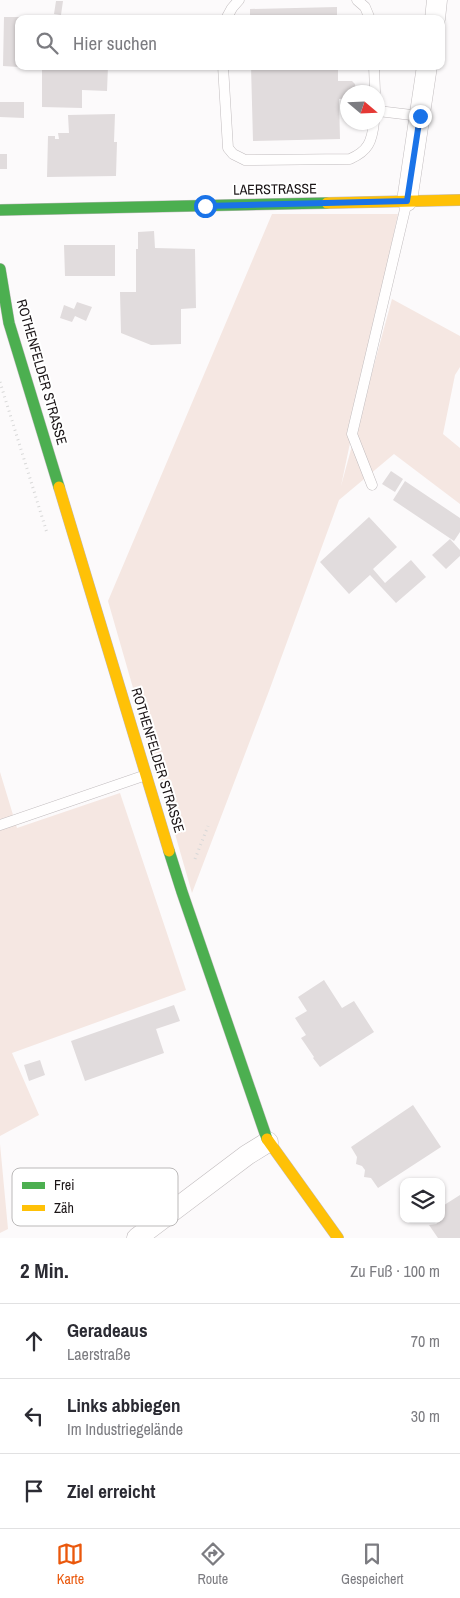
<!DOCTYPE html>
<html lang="de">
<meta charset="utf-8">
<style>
:root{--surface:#fff;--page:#f7f7f7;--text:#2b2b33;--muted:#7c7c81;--line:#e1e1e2;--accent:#ea580c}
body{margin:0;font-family:"Archivo Narrow",sans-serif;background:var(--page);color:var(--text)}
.controls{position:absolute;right:15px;bottom:15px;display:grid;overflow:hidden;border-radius:10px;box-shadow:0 1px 4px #0004}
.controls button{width:45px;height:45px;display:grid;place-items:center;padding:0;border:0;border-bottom:1px solid var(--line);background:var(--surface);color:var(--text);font:25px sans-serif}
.compass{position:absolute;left:340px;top:85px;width:45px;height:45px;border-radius:50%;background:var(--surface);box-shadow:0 1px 4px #0004;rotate:109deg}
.stop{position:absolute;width:15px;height:15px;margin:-11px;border:4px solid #1a73e8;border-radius:50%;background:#fff}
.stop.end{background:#1a73e8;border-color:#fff;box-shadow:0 1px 5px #0008}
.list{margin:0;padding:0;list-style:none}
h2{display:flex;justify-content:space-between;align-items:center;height:65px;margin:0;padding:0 20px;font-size:21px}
h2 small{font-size:16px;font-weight:400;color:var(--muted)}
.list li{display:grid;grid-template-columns:32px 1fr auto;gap:15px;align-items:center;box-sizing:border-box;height:75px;padding:0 20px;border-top:1px solid var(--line)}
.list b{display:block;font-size:19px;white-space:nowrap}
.list p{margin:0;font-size:16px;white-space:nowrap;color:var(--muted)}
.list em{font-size:16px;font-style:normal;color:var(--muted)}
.icon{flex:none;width:28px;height:28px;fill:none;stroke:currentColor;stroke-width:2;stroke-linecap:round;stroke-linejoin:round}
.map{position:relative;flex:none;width:460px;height:1238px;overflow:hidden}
.search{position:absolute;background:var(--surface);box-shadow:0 1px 4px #0004;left:15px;right:15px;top:15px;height:55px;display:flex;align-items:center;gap:12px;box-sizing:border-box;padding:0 18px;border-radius:10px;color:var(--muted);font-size:19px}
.sheet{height:290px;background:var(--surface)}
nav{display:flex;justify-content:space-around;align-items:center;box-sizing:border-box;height:70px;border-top:1px solid var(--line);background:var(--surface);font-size:14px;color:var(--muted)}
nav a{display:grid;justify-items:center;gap:2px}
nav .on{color:var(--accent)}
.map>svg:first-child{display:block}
.green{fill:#f5e7e2}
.building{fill:#e1dcdd}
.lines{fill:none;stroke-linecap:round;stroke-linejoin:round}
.lane-casing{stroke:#c1bcbe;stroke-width:11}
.street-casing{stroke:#c1bcbe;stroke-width:21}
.fast-casing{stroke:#c1bcbe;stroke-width:12}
.slow-casing{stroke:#c1bcbe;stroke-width:12}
.path{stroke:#d8d8d8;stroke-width:3;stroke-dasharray:1 4;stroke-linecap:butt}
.lane{stroke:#fffefe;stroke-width:10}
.street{stroke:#fffefe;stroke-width:20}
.fast{stroke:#4caf50;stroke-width:11}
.slow{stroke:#ffc107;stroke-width:11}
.route{stroke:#1a73e8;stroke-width:6}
.labels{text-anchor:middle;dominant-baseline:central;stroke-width:4;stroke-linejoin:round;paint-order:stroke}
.street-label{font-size:14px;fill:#1b1517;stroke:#fff}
.key{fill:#fff;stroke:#bbb9b9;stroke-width:1}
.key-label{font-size:14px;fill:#1b1517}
</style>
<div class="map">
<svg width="460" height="1238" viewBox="0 0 460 1238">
<rect width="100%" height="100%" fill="#fcfafb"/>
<!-- green -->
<path class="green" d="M272,214H398L341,486L392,299L460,336V367L455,375L443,434L460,448V504L394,454L339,500L269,691L192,893L108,601Z
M0,772L17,828L120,793L186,990L12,1053L39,1115L0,1136Z
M0,1144L8,1229L0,1233Z"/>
<!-- building -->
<path class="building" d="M56,1H63L61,15L54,14Z
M337,7V19H250V9Z
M4,17H23V19H19V67L3,66Z
M42,66H108L107,91L82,90V108L42,107Z
M175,66H197V70L175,69Z
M251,66H338V81H352L355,84L356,92H348V98L339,99L340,139L253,141Z
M0,102H24V118L0,117Z
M115,114L114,142H117L116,176L47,177L48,136H55V139H59L58,133H69L68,115Z
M0,154H7V169H0Z
M154,231L155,248L195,249L196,308L181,309V344L151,345L121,333L120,292H136V249H138V232Z
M64,245H115V276H65Z
M77,302L92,307L86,321L75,316L72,322L60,318L64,305L74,309Z
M391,471L403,479L395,492L382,484Z
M405,481L460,518V532L454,541L393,500Z
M369,517L397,547L373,569L385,583L411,560L426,577L396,603L370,575L349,594L320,562Z
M450,539L460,550V556L446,569L432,555Z
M324,980L342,1008L354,1001L374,1032L320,1067L313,1058L314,1057L301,1038L306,1035L295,1018L307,1011L298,997Z
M174,1005L180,1021L156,1029L164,1053L85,1081L71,1041Z
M40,1060L45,1075L29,1081L24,1065Z
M413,1105L441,1147L378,1188L371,1178L364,1177L365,1170L362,1166L356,1164L357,1157L351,1147Z
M460,1195V1238H438L429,1225L437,1224L434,1219H441V1207Z"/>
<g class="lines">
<!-- lane casing -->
<g class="lane-casing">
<path id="lane" d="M357,0L365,7L370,19
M226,19L232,8L239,0
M223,66L228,148L233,154L245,160L350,159C368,151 372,142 374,122
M374,66L375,92
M378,111L420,116
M372,485L352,434L407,201
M0,825L146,775"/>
</g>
<!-- street casing -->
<g class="street-casing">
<path id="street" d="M435,19L437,0
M407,201L427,66
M137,1238L247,1155L268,1142"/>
</g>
<!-- fast casing -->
<g class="fast-casing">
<path id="fast" d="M0,210L327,203
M0,269L9,323L59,487
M169,851L182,892L267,1139"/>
</g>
<!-- slow casing -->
<g class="slow-casing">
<path id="slow" d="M327,203L460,200
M59,487L169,851
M267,1139L338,1238"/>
</g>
<!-- path -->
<path class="path" d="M0,382L47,533
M195,859L208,826"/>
<!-- lane -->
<use href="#lane" class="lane"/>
<!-- street -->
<use href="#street" class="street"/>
<!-- fast -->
<use href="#fast" class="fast"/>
<!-- slow -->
<use href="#slow" class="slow"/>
</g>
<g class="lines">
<!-- route -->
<path class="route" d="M205,206L407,201L420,116"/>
</g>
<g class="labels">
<!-- street labels -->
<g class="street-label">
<text transform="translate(275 189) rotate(-1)">LAERSTRASSE</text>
<text transform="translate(42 372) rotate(74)">ROTHENFELDER STRASSE</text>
<text transform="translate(158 760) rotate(73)">ROTHENFELDER STRASSE</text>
</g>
</g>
<!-- legend -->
<rect x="12" y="1168" width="166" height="58" rx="8" class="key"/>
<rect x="22" y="1182" width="23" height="7" fill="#4caf50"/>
<rect x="22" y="1205" width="23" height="6" fill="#ffc107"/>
<g class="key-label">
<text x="54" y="1190">Frei</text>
<text x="54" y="1213">Zäh</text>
</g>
</svg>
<div class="controls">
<button><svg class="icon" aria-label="layers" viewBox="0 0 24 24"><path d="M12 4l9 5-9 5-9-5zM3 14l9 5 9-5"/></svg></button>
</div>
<svg class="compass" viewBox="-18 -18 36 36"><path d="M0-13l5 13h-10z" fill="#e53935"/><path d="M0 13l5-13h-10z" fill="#7c7c81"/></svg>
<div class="stop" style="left:205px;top:206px"></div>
<div class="stop end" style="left:420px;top:116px"></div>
<div class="search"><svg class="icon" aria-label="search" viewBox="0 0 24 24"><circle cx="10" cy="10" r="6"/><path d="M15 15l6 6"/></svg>Hier suchen</div>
</div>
<section class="sheet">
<h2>2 Min.<small>Zu Fuß · 100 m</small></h2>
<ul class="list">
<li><svg class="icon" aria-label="ahead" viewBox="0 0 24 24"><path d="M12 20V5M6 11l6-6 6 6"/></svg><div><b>Geradeaus</b><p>Laerstraße</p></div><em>70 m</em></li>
<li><svg class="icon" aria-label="left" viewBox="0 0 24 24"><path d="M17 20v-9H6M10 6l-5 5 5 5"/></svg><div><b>Links abbiegen</b><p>Im Industriegelände</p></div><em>30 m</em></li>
<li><svg class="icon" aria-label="arrive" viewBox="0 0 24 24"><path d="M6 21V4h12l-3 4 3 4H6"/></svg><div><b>Ziel erreicht</b></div></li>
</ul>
</section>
<nav>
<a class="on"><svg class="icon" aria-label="map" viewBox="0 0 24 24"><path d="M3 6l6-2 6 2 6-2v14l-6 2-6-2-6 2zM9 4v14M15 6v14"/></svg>Karte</a>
<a><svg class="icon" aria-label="directions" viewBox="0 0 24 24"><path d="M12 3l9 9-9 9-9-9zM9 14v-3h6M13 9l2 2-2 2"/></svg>Route</a>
<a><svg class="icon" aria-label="saved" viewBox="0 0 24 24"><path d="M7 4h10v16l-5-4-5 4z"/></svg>Gespeichert</a>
</nav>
